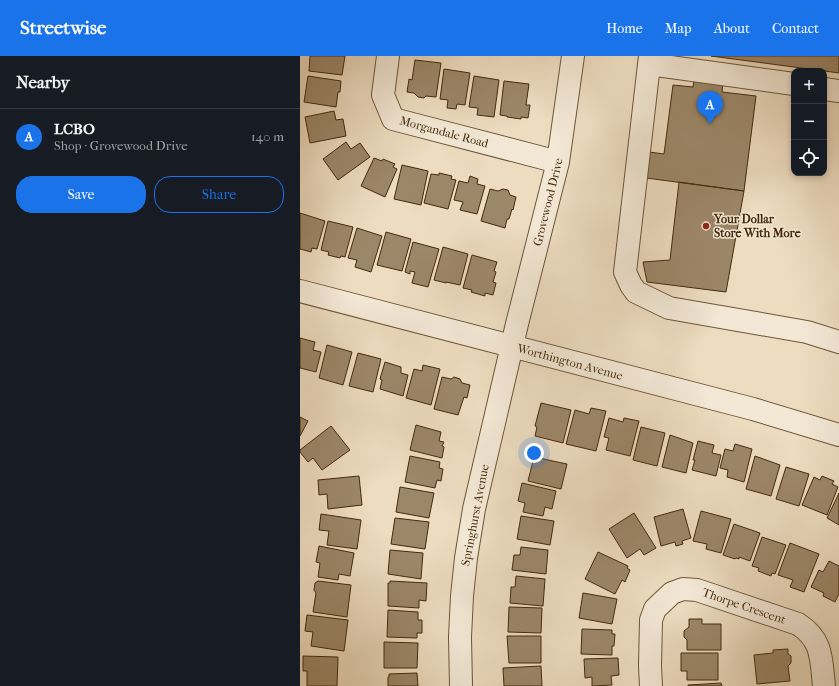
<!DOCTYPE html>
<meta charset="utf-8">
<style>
:root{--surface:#171b24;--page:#20242c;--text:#f1f3f6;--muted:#9ea1a6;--line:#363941;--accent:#1a73e8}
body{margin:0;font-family:"IM FELL French Canon",serif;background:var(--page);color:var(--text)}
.controls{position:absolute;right:12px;top:12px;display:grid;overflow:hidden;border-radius:8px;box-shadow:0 2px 6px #0003}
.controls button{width:36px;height:36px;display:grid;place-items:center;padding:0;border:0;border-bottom:1px solid var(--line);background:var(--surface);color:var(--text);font:20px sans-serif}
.you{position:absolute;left:234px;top:397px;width:14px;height:14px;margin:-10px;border:3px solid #fff;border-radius:50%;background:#1a73e8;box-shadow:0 0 0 6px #1a73e833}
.badge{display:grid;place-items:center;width:26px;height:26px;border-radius:50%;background:var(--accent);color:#fff;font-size:13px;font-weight:700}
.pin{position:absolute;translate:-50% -33px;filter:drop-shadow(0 1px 2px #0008)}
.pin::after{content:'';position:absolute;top:21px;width:14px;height:12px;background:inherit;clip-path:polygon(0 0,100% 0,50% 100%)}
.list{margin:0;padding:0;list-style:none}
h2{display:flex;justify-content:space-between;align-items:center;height:52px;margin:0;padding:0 16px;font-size:17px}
h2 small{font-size:13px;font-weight:400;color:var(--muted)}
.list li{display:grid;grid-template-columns:26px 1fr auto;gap:12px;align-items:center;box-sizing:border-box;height:56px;padding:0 16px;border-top:1px solid var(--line)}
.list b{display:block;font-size:15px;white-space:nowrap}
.list p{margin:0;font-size:13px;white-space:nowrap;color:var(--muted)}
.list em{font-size:13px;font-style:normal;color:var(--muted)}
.actions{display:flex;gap:8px;padding:12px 16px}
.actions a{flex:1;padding:9px 0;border:1px solid var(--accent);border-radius:16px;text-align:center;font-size:14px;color:var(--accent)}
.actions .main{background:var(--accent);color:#fff}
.icon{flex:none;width:22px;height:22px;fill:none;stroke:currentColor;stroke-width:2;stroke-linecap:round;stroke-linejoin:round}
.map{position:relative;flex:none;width:539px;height:630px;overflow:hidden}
header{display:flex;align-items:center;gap:24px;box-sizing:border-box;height:56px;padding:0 20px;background:var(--accent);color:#fff}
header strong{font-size:19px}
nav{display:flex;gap:22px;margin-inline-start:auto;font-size:14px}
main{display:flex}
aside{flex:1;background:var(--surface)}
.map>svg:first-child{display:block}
.building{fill:#9c8769;stroke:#442a0b}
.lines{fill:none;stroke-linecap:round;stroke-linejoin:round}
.minor-casing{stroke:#6e5638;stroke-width:24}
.minor{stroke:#f3e8d6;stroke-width:22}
.poi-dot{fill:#8f2418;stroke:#f3e8d6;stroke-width:1.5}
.labels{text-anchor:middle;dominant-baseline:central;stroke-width:3;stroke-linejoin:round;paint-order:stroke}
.street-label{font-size:12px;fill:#442a0b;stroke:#f3e8d6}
.poi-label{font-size:12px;font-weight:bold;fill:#442a0b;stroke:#f3e8d6;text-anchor:start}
</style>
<header>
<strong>Streetwise</strong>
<nav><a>Home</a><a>Map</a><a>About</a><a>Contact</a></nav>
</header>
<main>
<aside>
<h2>Nearby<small></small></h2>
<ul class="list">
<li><span class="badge">A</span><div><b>LCBO</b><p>Shop · Grovewood Drive</p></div><em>140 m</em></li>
</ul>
<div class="actions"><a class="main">Save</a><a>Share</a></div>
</aside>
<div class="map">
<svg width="539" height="630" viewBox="0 0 539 630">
<rect width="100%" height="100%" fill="#eddcc0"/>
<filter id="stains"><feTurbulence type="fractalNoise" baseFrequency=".005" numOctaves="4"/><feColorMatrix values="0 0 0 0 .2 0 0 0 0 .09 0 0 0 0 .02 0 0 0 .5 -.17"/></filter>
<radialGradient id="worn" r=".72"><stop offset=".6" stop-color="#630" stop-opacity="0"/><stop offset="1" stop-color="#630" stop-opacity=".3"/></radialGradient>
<!-- building -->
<path class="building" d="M10,0H45L42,19L9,15Z
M411,0H539V17L524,15Z
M115,4L141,7L136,41L126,40L124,42L118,41L114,37L107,36L109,23L112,24Z
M144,13L170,17L165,49L157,48L156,53L147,52L148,44L140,43Z
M8,20L41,25L40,36H38L36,51L4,46Z
M174,20L199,24L194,61L177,59L178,52L169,51Z
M394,24L423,27L422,36L456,40L444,135L346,122L349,96L364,98L373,29L393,31Z
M204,25L229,28L226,49H230L228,62L221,61V63L207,61V60L200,59Z
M34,55L36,64L43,63L46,80L10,87L5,61Z
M46,86L51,93L60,87L70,101L38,124L23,103Z
M74,102L82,105L83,103L95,108L93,111L97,113L85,141L61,130Z
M102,109L128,115L121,149L94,143Z
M139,117L152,120L151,123L156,124L148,153L124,147L131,118L139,119Z
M170,120L178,123L177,128L185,130L177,158L160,154L163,146L154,144L159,125L168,127Z
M379,126L444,135L426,236L347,226L343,206L370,204Z
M190,133L198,135L203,133L208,134L210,139L216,141L213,154L212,153L209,163H207L205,172L181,165Z
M0,157L25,165L17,193L12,192L11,196L0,193Z
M28,165L53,171L45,201L41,200L40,202L28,199L29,196L21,194Z
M57,172L82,180L71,216L55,211L57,204L48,202Z
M86,176L111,183L102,215L77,209Z
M113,186L139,193L128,231L112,227L115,216L110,215V218L105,216Z
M143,191L168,198L160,229L146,226V227L134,224Z
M172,199L197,206L194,215L196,216L193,226L196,227L193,239L185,237V240L171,236L172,234L163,232Z
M0,282L15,286L13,294L21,296L16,316L0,312Z
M27,289L52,296L43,329L19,322Z
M58,297L81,303L73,336L49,330Z
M85,306L101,311V317L108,319L103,340L80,333L82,324L80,323Z
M123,309L140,313L131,349L106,342L114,313L122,315Z
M142,321L151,323L154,321L160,323L162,327L170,329L167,342L164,341L158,359L134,353Z
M241,347L271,354L263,387L235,380L237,371L235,370Z
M291,352L306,355L296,395L266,388L275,354L289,358Z
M0,361L8,365L0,380Z
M309,362L323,366L324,362L339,365L330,400L306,394L309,382L304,381Z
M116,369L141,376L139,385L144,386L142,390L144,391L142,402L110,394Z
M31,370L50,394L22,414L13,402L8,406L0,396V394Z
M341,371L365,377L357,410L333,404Z
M370,379L393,387L386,417L362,411Z
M398,385L414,389L412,397L421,399L416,420L392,414L395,404H393Z
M435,388L452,393L444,426L427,421L428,414L420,412L425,393L433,395Z
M110,400L140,406L139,412L143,413L141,425L137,424L135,432L105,426Z
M455,400L480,409L471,440L446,433Z
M234,401L267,408L261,433L228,425Z
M486,411L509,418L499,450L476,443Z
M59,420L62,449L28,453L27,438L19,439L18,424Z
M522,420L534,425L532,428L538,431L527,459L502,449L514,421L520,424Z
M222,427L256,435L252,453L245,451L243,460L223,456L225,447L218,445Z
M100,431L134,437L129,462L96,456Z
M539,437V469L527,462Z
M383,453L391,482L382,485L383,488L376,490L375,486L361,490L354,461Z
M401,455L431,463L421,497L406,493L407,488L393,485Z
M334,457L356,492L344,499L340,493L327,502L309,473Z
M21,458L61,464L57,493L27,489L29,475L19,474Z
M221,460L254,465L250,489L217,483Z
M95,462L129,466L125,493L91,488Z
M434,468L460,477L450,505L439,501V503L436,502L435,503L423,499Z
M462,481L486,489L475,518L472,517L471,520L458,515L459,512L452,510Z
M490,487L519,498L504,536L490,531L493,524L478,519Z
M19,490L54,497L50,520L39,518L38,524L18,521L20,507L16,506Z
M221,491L248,494L246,518L212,514L214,499H220Z
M90,494L123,497L121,523L88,518Z
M298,496L328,510L327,512L330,514L325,526L322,524L315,538L285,523Z
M529,505L539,510V538L535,546L523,540L524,537L511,531L519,514L523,516Z
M216,520L245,523L243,550L210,547L211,531H215Z
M18,525L51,529L47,561L13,556L16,537L14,534L15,527Z
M90,525L127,527L126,545L119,544V552L88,550V527H90Z
M283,537L317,543L312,568L279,562Z
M209,551L242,552L241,577L208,576Z
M88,554L118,556V564H122V577H117V582L87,581Z
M7,559L48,564L44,595L11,590L13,576L5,575Z
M389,563H402V568H421V594H387V584L384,581V575L389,571Z
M282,573L312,574V578H315L314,590H312V599L281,598Z
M207,580H241V607H209Z
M84,586L118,587L117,612H84Z
M488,593V598L491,600V607L488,610L490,625L457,628L454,599L473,597V594Z
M381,597H418V624H387V615H381Z
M3,600L38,601L37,630H7V615H3Z
M318,602L319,619L311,620L312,629L292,630V621L285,622L284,603Z
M241,610L242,630H204L203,612Z
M117,617L118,630H88V621H89V618Z
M421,627L422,630H388V629Z"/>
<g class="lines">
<!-- minor casing -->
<g class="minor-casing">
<path id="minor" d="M88,0L83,39L93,63L258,106
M350,0L325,216L331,229L336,236L369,252L507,276L539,286
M349,8L494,28
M524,33L539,35
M0,235L453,353L539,379
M161,630L160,581L162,540L166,502L174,453L217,268L258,106L273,0
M351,630L350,610L351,564L355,553L372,537L383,533L397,534L498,568C523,584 521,603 524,630"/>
</g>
<!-- minor -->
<use href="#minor" class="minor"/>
</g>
<!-- markers -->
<circle class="poi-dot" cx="406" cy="170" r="4"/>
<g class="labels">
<!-- street labels -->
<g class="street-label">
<text transform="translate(144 76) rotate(15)">Morgandale Road</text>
<text transform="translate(248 146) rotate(-76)">Grovewood Drive</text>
<text transform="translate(270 306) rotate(15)">Worthington Avenue</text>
<text transform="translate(175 459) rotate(-79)">Springhurst Avenue</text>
<text transform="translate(444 550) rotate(19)">Thorpe Crescent</text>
</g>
<!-- poi labels -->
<g class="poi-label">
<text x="414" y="163">Your Dollar<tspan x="414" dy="14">Store With More</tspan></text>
</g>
</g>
<rect width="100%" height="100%" filter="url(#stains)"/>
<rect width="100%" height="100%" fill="url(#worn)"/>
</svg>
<div class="controls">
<button>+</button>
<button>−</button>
<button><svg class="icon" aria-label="locate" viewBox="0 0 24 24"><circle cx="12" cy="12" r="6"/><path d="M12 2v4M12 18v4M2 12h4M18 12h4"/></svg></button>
</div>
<div class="you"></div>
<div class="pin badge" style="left:410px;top:68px">A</div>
</div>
</main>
